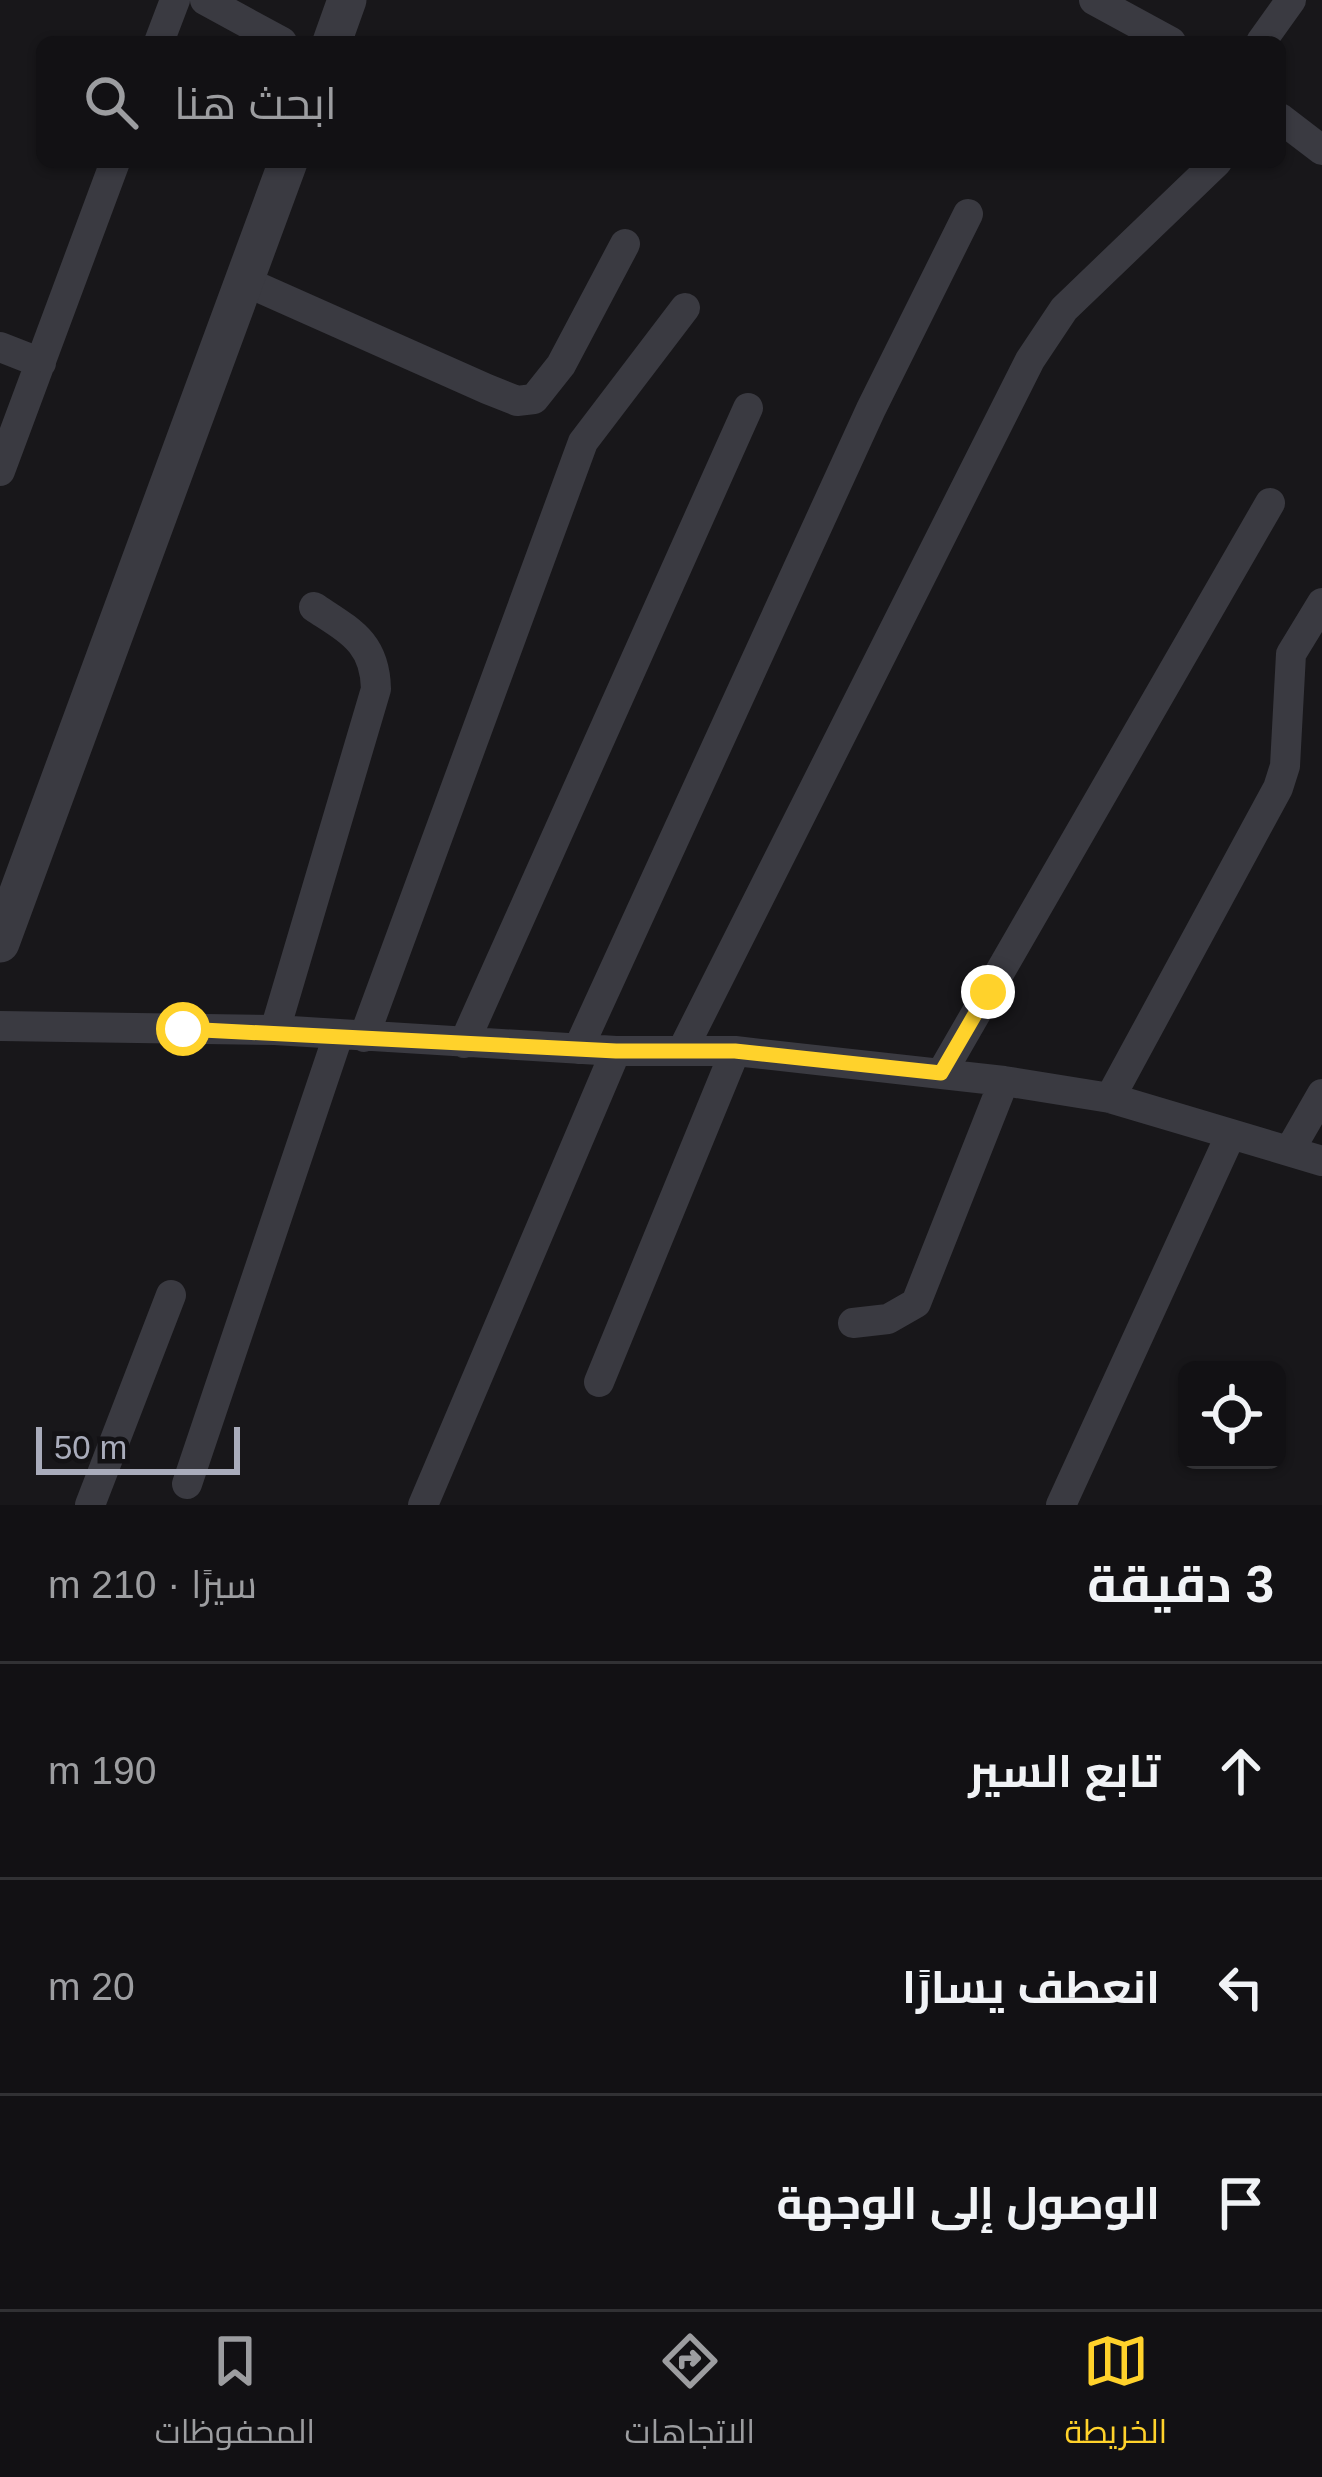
<!DOCTYPE html>
<html lang="ar">
<meta charset="utf-8">
<style>
:root{--surface:#121114;--page:#1b1a1d;--text:#f1f3f6;--muted:#9c9da0;--line:#313134;--accent:#ffd22b}
body{margin:0;font-family:Arial,Cairo,sans-serif;background:var(--page);color:var(--text);direction:rtl}
.controls{position:absolute;right:36px;bottom:36px;display:grid;overflow:hidden;border-radius:18px;box-shadow:0 3px 9px #0004}
.controls button{width:108px;height:108px;display:grid;place-items:center;padding:0;border:0;border-bottom:3px solid var(--line);background:var(--surface);color:var(--text);font:60px sans-serif}
.scale{position:absolute;left:36px;bottom:30px;width:204px;box-sizing:border-box;padding-left:12px;border:6px solid #a9acbb;border-top:0;font-size:33px;line-height:42px;white-space:nowrap;color:#a9acbb;-webkit-text-stroke:9px #131215;paint-order:stroke}
.stop{position:absolute;width:36px;height:36px;margin:-27px;border:9px solid #ffd22b;border-radius:50%;background:#fff}
.stop.end{background:#ffd22b;border-color:#fff;box-shadow:0 3px 12px #0008}
.list{margin:0;padding:0;list-style:none}
h2{display:flex;justify-content:space-between;align-items:center;height:156px;margin:0;padding:0 48px;font-size:51px}
h2 small{font-size:39px;font-weight:400;color:var(--muted)}
.list li{display:grid;grid-template-columns:78px 1fr auto;gap:36px;align-items:center;box-sizing:border-box;height:216px;padding:0 48px;border-top:3px solid var(--line)}
.list b{display:block;font-size:45px;white-space:nowrap}
.list em{font-size:39px;font-style:normal;color:var(--muted)}
.icon{flex:none;width:66px;height:66px;fill:none;stroke:currentColor;stroke-width:2;stroke-linecap:round;stroke-linejoin:round}
.map{position:relative;flex:none;width:1322px;height:1505px;overflow:hidden;direction:ltr}
.search{position:absolute;background:var(--surface);box-shadow:0 3px 9px #0004;left:36px;right:36px;top:36px;height:132px;display:flex;align-items:center;gap:30px;box-sizing:border-box;padding:0 42px;border-radius:18px;color:var(--muted);font-size:45px}
.sheet{height:804px;background:var(--surface)}
nav{display:flex;justify-content:space-around;align-items:center;box-sizing:border-box;height:168px;border-top:3px solid var(--line);background:var(--surface);font-size:33px;color:var(--muted)}
nav a{display:grid;justify-items:center;gap:6px}
nav .on{color:var(--accent)}
.map>svg:first-child{display:block}
.lines{fill:none;stroke-linecap:round;stroke-linejoin:round}
.minor{stroke:#3a3a41;stroke-width:30}
.tertiary{stroke:#3a3a41;stroke-width:39}
.route{stroke:#ffd22b;stroke-width:15}
</style>
<div class="map">
<svg width="1322" height="1505" viewBox="0 0 1322 1505">
<rect width="100%" height="100%" fill="#18171a"/>
<g class="lines">
<!-- minor -->
<path class="minor" d="M205,0L282,42
M1094,0L1171,42
M159,42L175,0
M1261,42L1291,0
M1280,118L1322,150
M244,281L487,389L517,401L534,399L561,365L625,244
M0,347L41,363
M0,471L115,162
M0,1026L275,1030L616,1051H735L1004,1081L1110,1098L1322,1161
M275,1030L376,689C375,642 350,631 314,607
M364,1037L583,442L685,308
M464,1043L748,408
M578,1049L871,409L968,214
M682,1051L1030,360L1064,309L1217,162
M941,1074L1270,503
M1110,1098L1278,788L1285,766L1291,654L1322,603
M1291,1148L1322,1094
M853,1323L888,1319L916,1303L1004,1081
M599,1382L735,1051
M187,1484L338,1036
M90,1505L171,1295
M423,1505L616,1051
M1061,1505L1231,1134"/>
<!-- tertiary -->
<path class="tertiary" d="M332,42L347,0
M0,943L288,162"/>
</g>
<g class="lines">
<!-- route -->
<path class="route" d="M183,1029L616,1051H735L941,1073L988,992"/>
</g>
</svg>
<div class="controls">
<button><svg class="icon" aria-label="locate" viewBox="0 0 24 24"><circle cx="12" cy="12" r="6"/><path d="M12 2v4M12 18v4M2 12h4M18 12h4"/></svg></button>
</div>
<div class="scale">50 m</div>
<div class="stop" style="left:183px;top:1029px"></div>
<div class="stop end" style="left:988px;top:992px"></div>
<div class="search"><svg class="icon" aria-label="search" viewBox="0 0 24 24"><circle cx="10" cy="10" r="6"/><path d="M15 15l6 6"/></svg>ابحث هنا</div>
</div>
<section class="sheet">
<h2>3 دقيقة<small>سيرًا · 210 m</small></h2>
<ul class="list">
<li><svg class="icon" aria-label="ahead" viewBox="0 0 24 24"><path d="M12 20V5M6 11l6-6 6 6"/></svg><div><b>تابع السير</b></div><em>190 m</em></li>
<li><svg class="icon" aria-label="left" viewBox="0 0 24 24"><path d="M17 20v-9H6M10 6l-5 5 5 5"/></svg><div><b>انعطف يسارًا</b></div><em>20 m</em></li>
<li><svg class="icon" aria-label="arrive" viewBox="0 0 24 24"><path d="M6 21V4h12l-3 4 3 4H6"/></svg><div><b>الوصول إلى الوجهة</b></div></li>
</ul>
</section>
<nav>
<a class="on"><svg class="icon" aria-label="map" viewBox="0 0 24 24"><path d="M3 6l6-2 6 2 6-2v14l-6 2-6-2-6 2zM9 4v14M15 6v14"/></svg>الخريطة</a>
<a><svg class="icon" aria-label="directions" viewBox="0 0 24 24"><path d="M12 3l9 9-9 9-9-9zM9 14v-3h6M13 9l2 2-2 2"/></svg>الاتجاهات</a>
<a><svg class="icon" aria-label="saved" viewBox="0 0 24 24"><path d="M7 4h10v16l-5-4-5 4z"/></svg>المحفوظات</a>
</nav>
